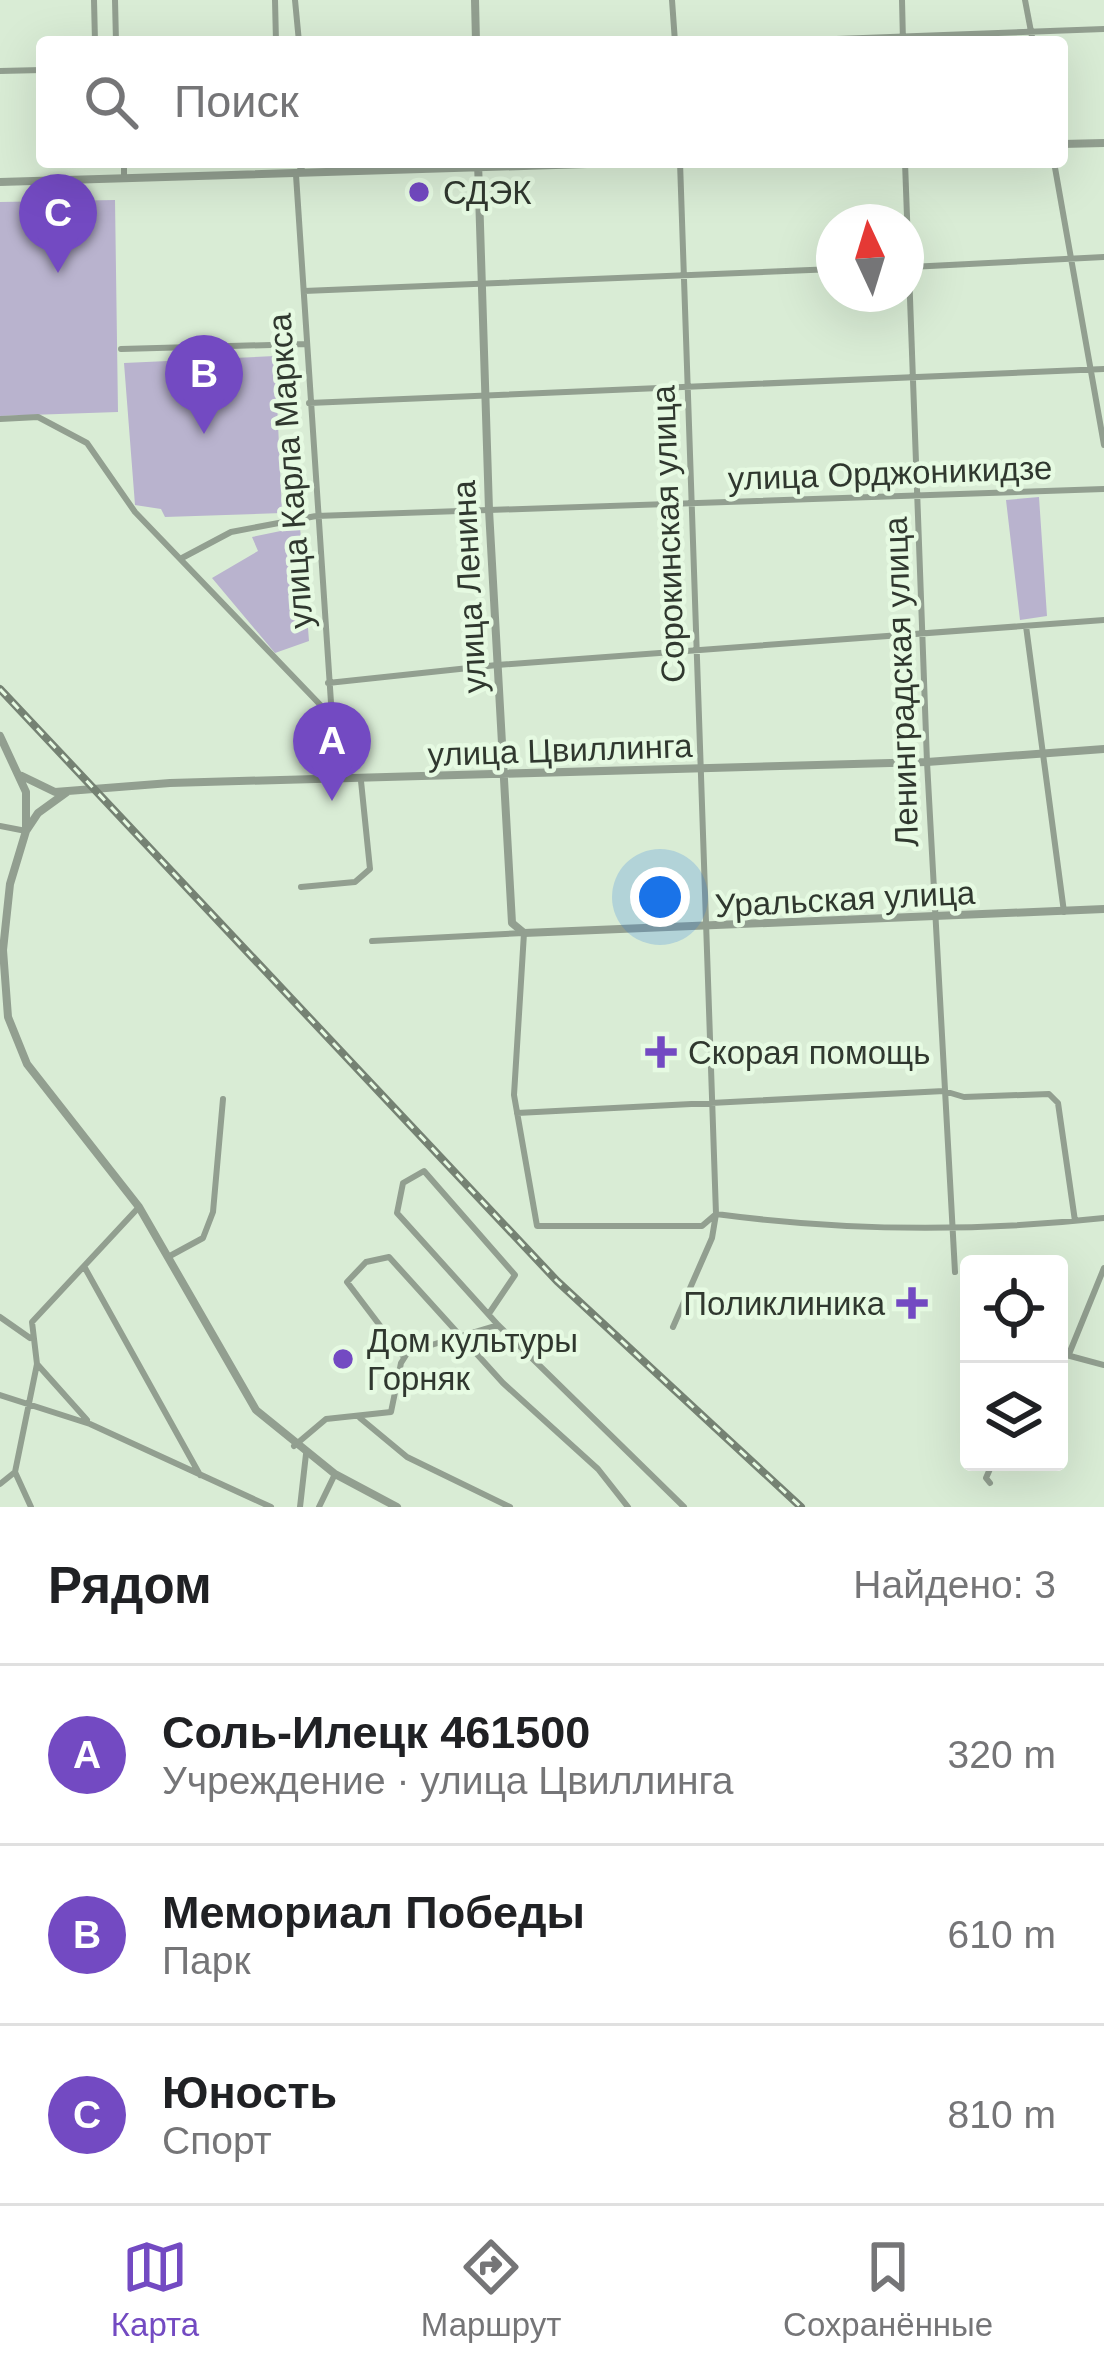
<!DOCTYPE html>
<html lang="ru">
<meta charset="utf-8">
<style>
:root{--surface:#fff;--page:#f2f2f2;--text:#202124;--muted:#757577;--line:#e0e0e0;--accent:#734ac2}
body{margin:0;font-family:Arial,sans-serif;background:var(--page);color:var(--text)}
.controls{position:absolute;right:36px;bottom:36px;display:grid;overflow:hidden;border-radius:12px;box-shadow:0 12px 48px #0002}
.controls button{width:108px;height:108px;display:grid;place-items:center;padding:0;border:0;border-bottom:3px solid var(--line);background:var(--surface);color:var(--text);font:60px sans-serif}
.compass{position:absolute;left:816px;top:204px;width:108px;height:108px;border-radius:50%;background:var(--surface);box-shadow:0 12px 48px #0002;rotate:356deg}
.you{position:absolute;left:660px;top:897px;width:42px;height:42px;margin:-30px;border:9px solid #fff;border-radius:50%;background:#1a73e8;box-shadow:0 0 0 18px #1a73e833}
.badge{display:grid;place-items:center;width:78px;height:78px;border-radius:50%;background:var(--accent);color:#fff;font-size:39px;font-weight:700}
.pin{position:absolute;translate:-50% -99px;filter:drop-shadow(0 3px 6px #0008)}
.pin::after{content:'';position:absolute;top:63px;width:42px;height:36px;background:inherit;clip-path:polygon(0 0,100% 0,50% 100%)}
.list{margin:0;padding:0;list-style:none}
h2{display:flex;justify-content:space-between;align-items:center;height:156px;margin:0;padding:0 48px;font-size:51px}
h2 small{font-size:39px;font-weight:400;color:var(--muted)}
.list li{display:grid;grid-template-columns:78px 1fr auto;gap:36px;align-items:center;box-sizing:border-box;height:180px;padding:0 48px;border-top:3px solid var(--line)}
.list b{display:block;font-size:45px;white-space:nowrap}
.list p{margin:0;font-size:39px;white-space:nowrap;color:var(--muted)}
.list em{font-size:39px;font-style:normal;color:var(--muted)}
.icon{flex:none;width:66px;height:66px;fill:none;stroke:currentColor;stroke-width:2;stroke-linecap:round;stroke-linejoin:round}
.map{position:relative;flex:none;width:1104px;height:1507px;overflow:hidden}
.search{position:absolute;background:var(--surface);box-shadow:0 12px 48px #0002;left:36px;right:36px;top:36px;height:132px;display:flex;align-items:center;gap:30px;box-sizing:border-box;padding:0 42px;border-radius:12px;color:var(--muted);font-size:45px}
.sheet{height:696px;background:var(--surface)}
nav{display:flex;justify-content:space-around;align-items:center;box-sizing:border-box;height:168px;border-top:3px solid var(--line);background:var(--surface);font-size:33px;color:var(--muted)}
nav a{display:grid;justify-items:center;gap:6px}
nav .on{color:var(--accent)}
.map>svg:first-child{display:block}
.green{fill:#b9b3ce}
.lines{fill:none;stroke-linecap:round;stroke-linejoin:round}
.minor{stroke:#929f90;stroke-width:6}
.tertiary{stroke:#929f90;stroke-width:8}
.rail-casing{stroke:#758273;stroke-width:8}
.rail{stroke:#e6fae2;stroke-width:3;stroke-dasharray:9;stroke-linecap:butt}
.poi-dot{fill:#734ac2;stroke:#e6fae2;stroke-width:4.5}
.labels{text-anchor:middle;dominant-baseline:central;stroke-width:9;stroke-linejoin:round;paint-order:stroke}
.poi-label{font-size:33px;fill:#30382f;stroke:#e6fae2;text-anchor:start}
.street-label{font-size:33px;fill:#30382f;stroke:#e6fae2}
</style>
<div class="map">
<svg width="1104" height="1507" viewBox="0 0 1104 1507">
<rect width="100%" height="100%" fill="#d9ecd5"/>
<!-- green -->
<path class="green" d="M115,200L118,412L0,416V202Z
M275,356L282,513L165,517L161,509L135,505L124,363Z
M1039,497L1047,616L1020,620L1006,500Z
M300,527L309,641L275,653L212,578L258,551L252,537Z"/>
<g class="lines">
<!-- minor -->
<path class="minor" d="M94,0L95,42
M115,0L116,42
M275,0L276,42
M295,0L299,42
M672,0L675,42
M902,0L903,42
M1025,0L1033,42
M757,42L1104,29
M0,71L42,70
M124,162V178
M306,162L296,175L336,778
M905,162L927,762L955,1272
M1054,162L1104,445
M910,267L1104,257
M304,291L834,269
M121,349L306,344
M309,403L1104,369
M0,419L38,417L87,443L135,512L331,716
M182,558L231,532L316,516L1104,489
M1026,626L1064,912
M328,683L497,665L1104,620
M0,826L26,831
M301,887L355,882L370,869L361,781
M372,941L524,933L514,1095L537,1226H702L716,1214C844,1231 976,1232 1104,1218
M517,1113L944,1091L964,1097L1049,1094L1058,1103L1075,1221
M168,1257L203,1238L213,1212L223,1099
M85,1268L200,1475
M490,1312L515,1275L424,1171L403,1183L397,1213L498,1325L684,1507
M0,1317L30,1338
M673,1327L712,1238L716,1214L680,162
M1059,1353L1104,1365
M1069,1354L1104,1268
M403,1356L347,1282L366,1262L389,1257L503,1383L598,1469L628,1507
M37,1364L87,1420
M0,1395L90,1424L271,1507
M360,1418L407,1457L510,1507
M294,1446L326,1419L391,1412L401,1363L408,1352L498,1325
M990,1483L986,1478L993,1462
M0,1484L15,1472
M31,1507L15,1472L37,1364L32,1322L139,1207
M300,1507L306,1454
M319,1507L335,1474"/>
<!-- tertiary -->
<path class="tertiary" d="M475,0L476,42
M1062,144L1104,143
M478,162L489,510L512,923L524,933L1104,909
M0,182L651,162
M0,736L26,792V831L10,884L3,950L8,1017L27,1064L139,1207L256,1410L335,1474L397,1507
M22,776L55,792L170,783L927,762L1104,749
M26,831L38,813L67,792"/>
<!-- rail casing -->
<g class="rail-casing">
<path id="rail" d="M0,689L557,1281L801,1507"/>
</g>
<!-- rail -->
<use href="#rail" class="rail"/>
</g>
<!-- markers -->
<g class="poi-dot">
<circle cx="419" cy="192" r="12"/>
<path d="M655 1034h12v12h12v12h-12v12h-12v-12h-12v-12h12z"/>
<path d="M906 1285h12v12h12v12h-12v12h-12v-12h-12v-12h12z"/>
<circle cx="343" cy="1359" r="12"/>
</g>
<g class="labels">
<!-- poi labels -->
<g class="poi-label">
<text x="443" y="192">СДЭК</text>
<text x="688" y="1052">Скорая помощь</text>
<text x="885" y="1303" text-anchor="end">Поликлиника</text>
<text x="367" y="1340">Дом культуры<tspan x="367" dy="38">Горняк</tspan></text>
</g>
<!-- street labels -->
<g class="street-label">
<text transform="translate(290 471) rotate(-94)">улица Карла Маркса</text>
<text transform="translate(890 473) rotate(-2)">улица Орджоникидзе</text>
<text transform="translate(668 534) rotate(-92)">Сорокинская улица</text>
<text transform="translate(469 587) rotate(-93)">улица Ленина</text>
<text transform="translate(901 682) rotate(-92)">Ленинградская улица</text>
<text transform="translate(560 750) rotate(-2)">улица Цвиллинга</text>
<text transform="translate(845 899) rotate(-3)">Уральская улица</text>
</g>
</g>
</svg>
<div class="controls">
<button><svg class="icon" aria-label="locate" viewBox="0 0 24 24"><circle cx="12" cy="12" r="6"/><path d="M12 2v4M12 18v4M2 12h4M18 12h4"/></svg></button>
<button><svg class="icon" aria-label="layers" viewBox="0 0 24 24"><path d="M12 4l9 5-9 5-9-5zM3 14l9 5 9-5"/></svg></button>
</div>
<svg class="compass" viewBox="-18 -18 36 36"><path d="M0-13l5 13h-10z" fill="#e53935"/><path d="M0 13l5-13h-10z" fill="#757577"/></svg>
<div class="you"></div>
<div class="pin badge" style="left:332px;top:801px">A</div>
<div class="pin badge" style="left:204px;top:434px">B</div>
<div class="pin badge" style="left:58px;top:273px">C</div>
<div class="search"><svg class="icon" aria-label="search" viewBox="0 0 24 24"><circle cx="10" cy="10" r="6"/><path d="M15 15l6 6"/></svg>Поиск</div>
</div>
<section class="sheet">
<h2>Рядом<small>Найдено: 3</small></h2>
<ul class="list">
<li><span class="badge">A</span><div><b>Соль-Илецк 461500</b><p>Учреждение · улица Цвиллинга</p></div><em>320 m</em></li>
<li><span class="badge">B</span><div><b>Мемориал Победы</b><p>Парк</p></div><em>610 m</em></li>
<li><span class="badge">C</span><div><b>Юность</b><p>Спорт</p></div><em>810 m</em></li>
</ul>
</section>
<nav>
<a class="on"><svg class="icon" aria-label="map" viewBox="0 0 24 24"><path d="M3 6l6-2 6 2 6-2v14l-6 2-6-2-6 2zM9 4v14M15 6v14"/></svg>Карта</a>
<a><svg class="icon" aria-label="directions" viewBox="0 0 24 24"><path d="M12 3l9 9-9 9-9-9zM9 14v-3h6M13 9l2 2-2 2"/></svg>Маршрут</a>
<a><svg class="icon" aria-label="saved" viewBox="0 0 24 24"><path d="M7 4h10v16l-5-4-5 4z"/></svg>Сохранённые</a>
</nav>
